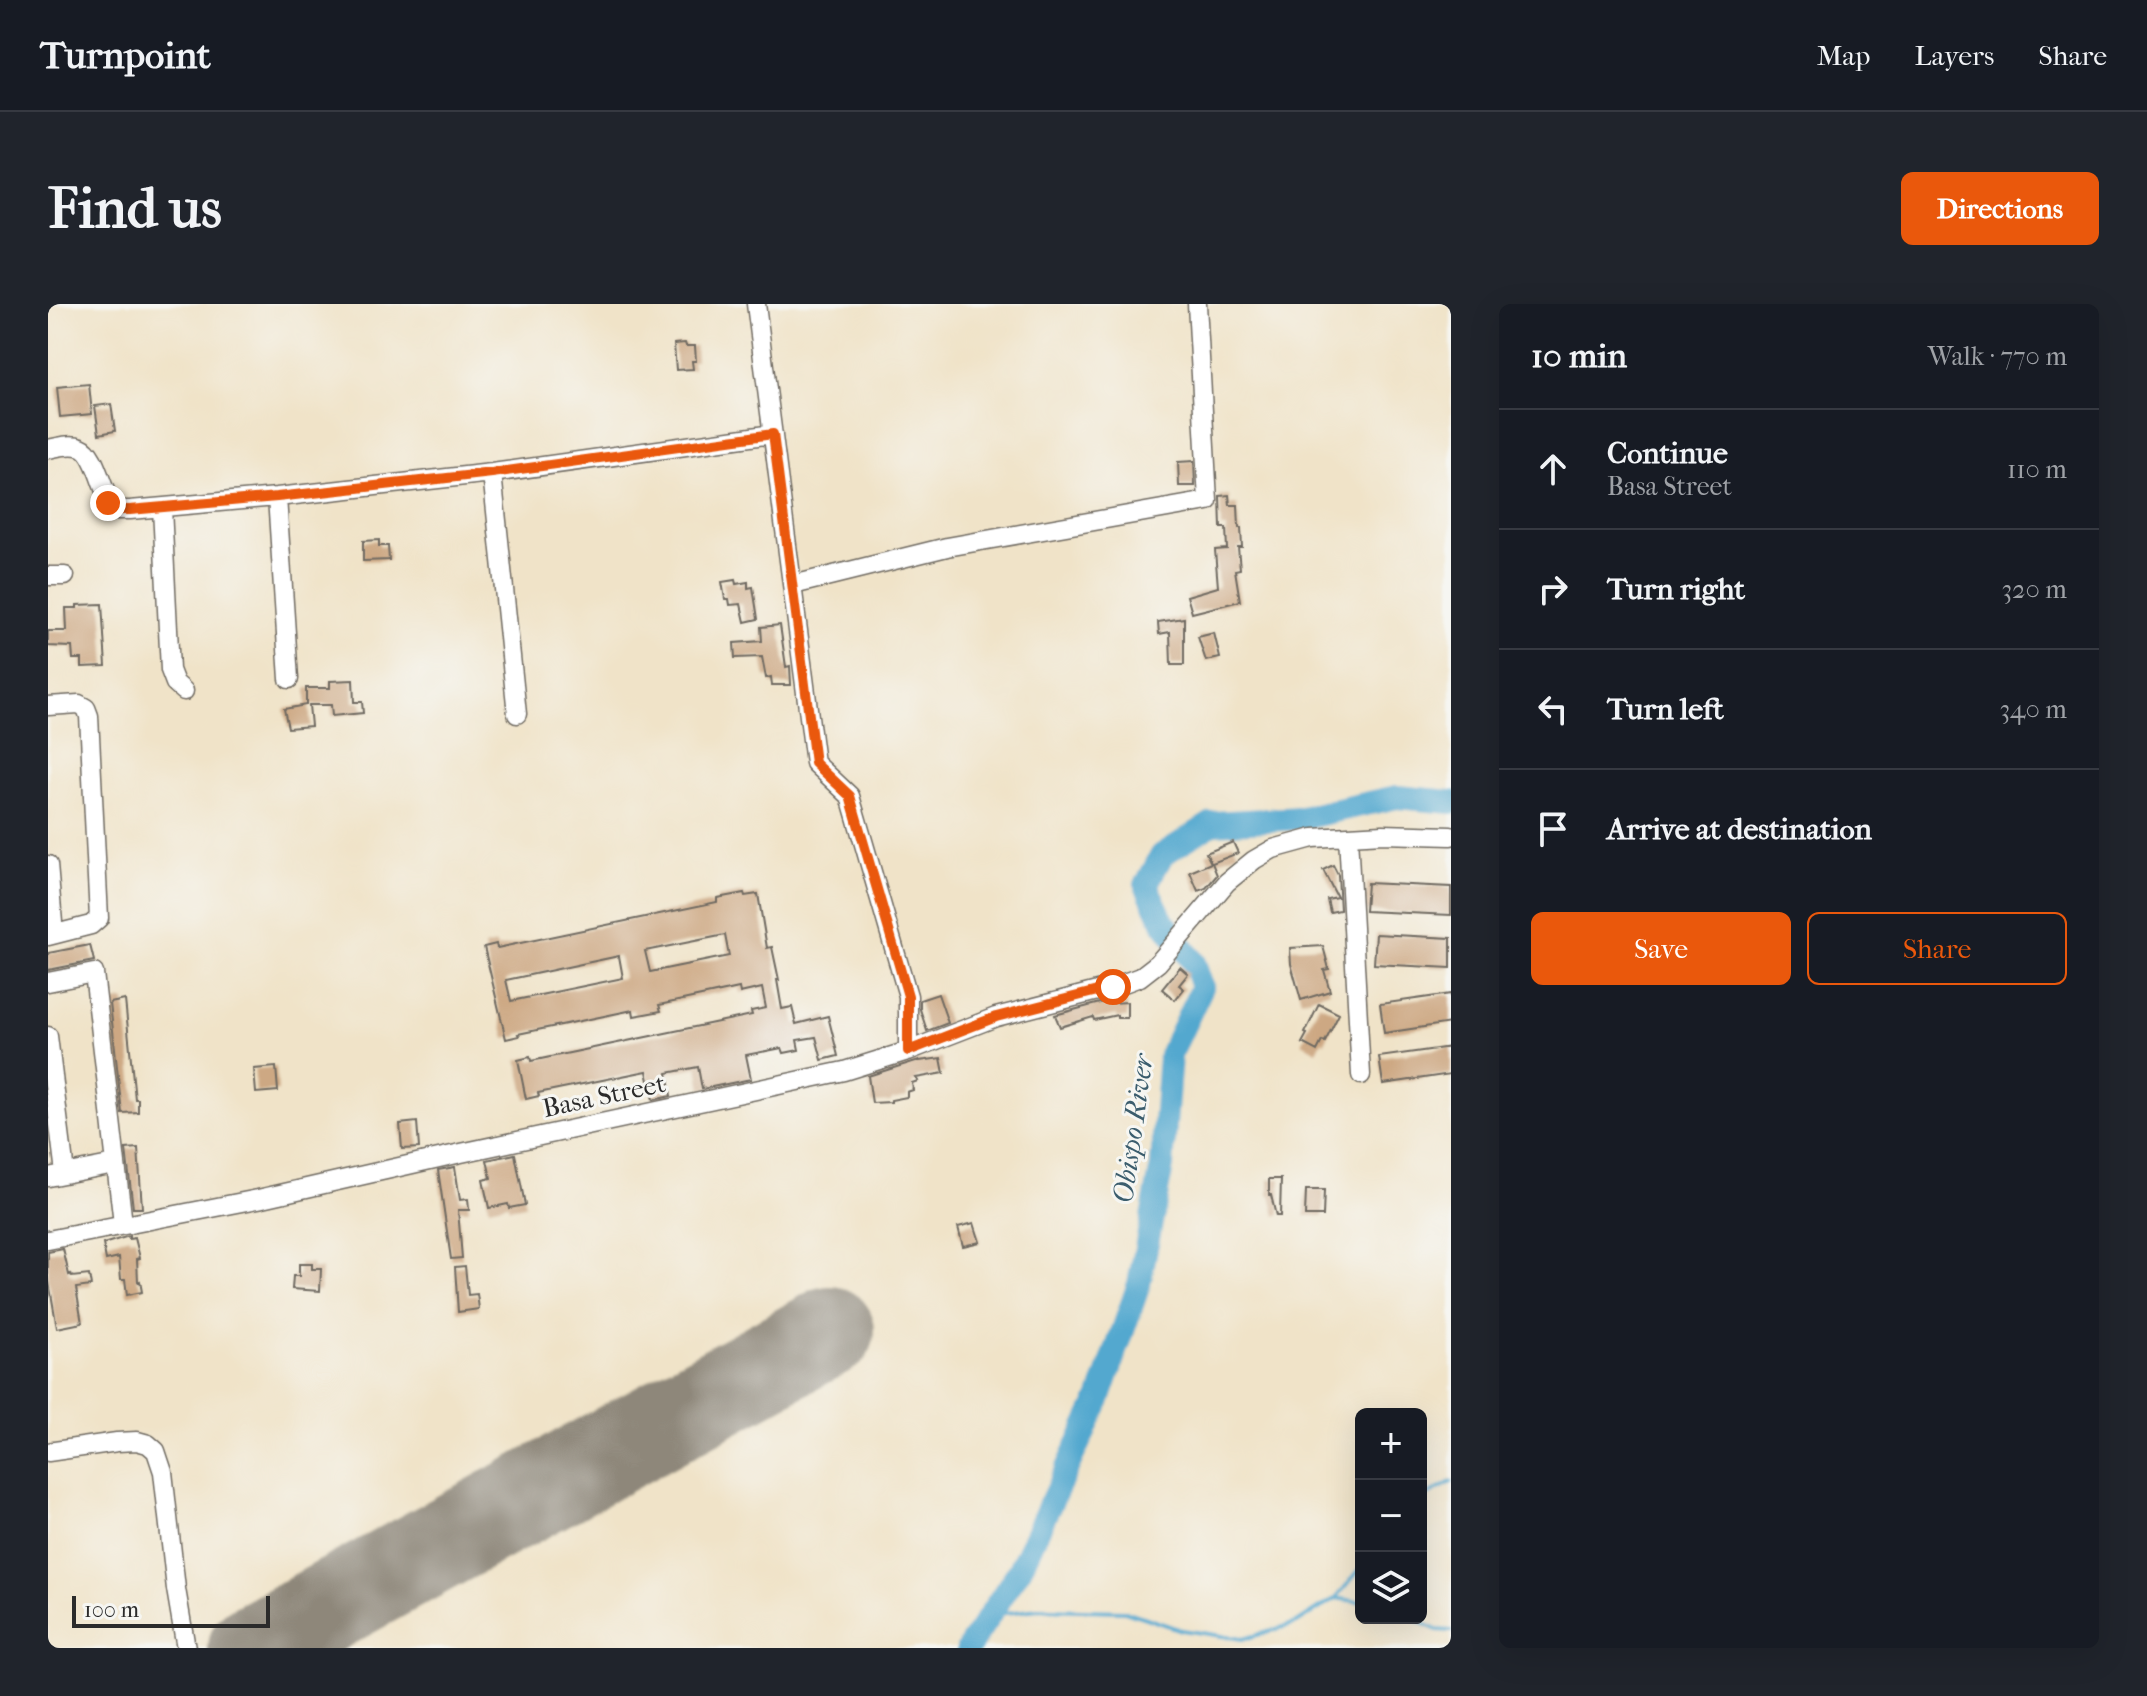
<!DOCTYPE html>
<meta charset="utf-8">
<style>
:root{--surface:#171b24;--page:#20242c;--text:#f1f3f6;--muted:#9ea1a6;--line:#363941;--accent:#ea580c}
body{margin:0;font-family:"IM FELL French Canon",serif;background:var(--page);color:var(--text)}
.controls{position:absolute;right:24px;bottom:24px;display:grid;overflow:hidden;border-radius:12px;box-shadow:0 8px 32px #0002}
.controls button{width:72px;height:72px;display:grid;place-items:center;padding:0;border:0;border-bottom:2px solid var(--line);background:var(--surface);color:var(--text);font:40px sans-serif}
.scale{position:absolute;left:24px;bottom:20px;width:198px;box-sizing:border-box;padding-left:8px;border:4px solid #2b2b2b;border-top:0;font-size:22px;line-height:28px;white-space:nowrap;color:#2b2b2b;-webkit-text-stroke:6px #f6f6f2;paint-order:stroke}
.stop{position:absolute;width:24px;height:24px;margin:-18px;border:6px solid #ea580c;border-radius:50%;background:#fff}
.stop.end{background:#ea580c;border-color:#fff;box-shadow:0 2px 8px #0008}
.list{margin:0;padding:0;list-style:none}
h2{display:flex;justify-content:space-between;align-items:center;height:104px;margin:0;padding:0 32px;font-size:34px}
h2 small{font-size:26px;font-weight:400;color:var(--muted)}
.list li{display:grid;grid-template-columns:52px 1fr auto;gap:24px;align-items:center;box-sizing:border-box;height:120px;padding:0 32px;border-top:2px solid var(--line)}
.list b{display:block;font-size:30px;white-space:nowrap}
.list p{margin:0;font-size:26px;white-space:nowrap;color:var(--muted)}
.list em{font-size:26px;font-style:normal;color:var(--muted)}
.actions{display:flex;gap:16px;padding:24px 32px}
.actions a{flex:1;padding:18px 0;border:2px solid var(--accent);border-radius:12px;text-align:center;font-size:28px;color:var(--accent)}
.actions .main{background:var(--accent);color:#fff}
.icon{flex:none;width:44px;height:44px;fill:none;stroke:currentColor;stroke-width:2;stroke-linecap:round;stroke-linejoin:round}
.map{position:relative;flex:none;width:1403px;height:1344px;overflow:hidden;border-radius:12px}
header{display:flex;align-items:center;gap:48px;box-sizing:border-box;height:112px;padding:0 40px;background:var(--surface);border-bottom:2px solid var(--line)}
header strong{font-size:38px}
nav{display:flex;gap:44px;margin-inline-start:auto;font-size:28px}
.intro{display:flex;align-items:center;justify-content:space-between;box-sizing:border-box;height:192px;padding:0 48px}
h1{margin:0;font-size:56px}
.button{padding:20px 36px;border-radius:12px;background:var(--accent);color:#fff;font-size:28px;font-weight:700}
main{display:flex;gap:48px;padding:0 48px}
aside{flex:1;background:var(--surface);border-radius:12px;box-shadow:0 8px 32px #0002}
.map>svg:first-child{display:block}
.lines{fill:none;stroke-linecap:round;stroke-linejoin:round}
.stream{stroke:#53a8cf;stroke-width:4}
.river{stroke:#53a8cf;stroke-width:24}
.runway{stroke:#8e877a;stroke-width:90}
.building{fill:#cda883;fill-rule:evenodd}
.minor-casing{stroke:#706b62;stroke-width:21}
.minor{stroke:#fff;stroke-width:18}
.route{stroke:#ea580c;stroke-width:10}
.labels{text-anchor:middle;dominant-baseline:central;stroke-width:6;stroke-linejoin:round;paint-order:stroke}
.street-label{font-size:26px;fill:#2b2b2b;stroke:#f6f6f2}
.water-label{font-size:28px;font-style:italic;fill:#3b5d6d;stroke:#f6f6f2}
</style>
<header>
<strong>Turnpoint</strong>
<nav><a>Map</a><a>Layers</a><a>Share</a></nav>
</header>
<div class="intro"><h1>Find us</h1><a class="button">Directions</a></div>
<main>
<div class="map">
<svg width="1403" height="1344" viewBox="0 0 1403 1344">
<rect width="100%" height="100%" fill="#f6f6f2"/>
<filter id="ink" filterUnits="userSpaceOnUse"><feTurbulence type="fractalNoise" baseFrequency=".0125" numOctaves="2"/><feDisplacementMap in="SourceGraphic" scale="16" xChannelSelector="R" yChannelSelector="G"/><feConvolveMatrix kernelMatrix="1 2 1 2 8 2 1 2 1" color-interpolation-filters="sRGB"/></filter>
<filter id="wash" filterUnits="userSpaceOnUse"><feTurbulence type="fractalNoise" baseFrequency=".006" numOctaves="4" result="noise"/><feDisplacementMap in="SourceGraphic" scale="32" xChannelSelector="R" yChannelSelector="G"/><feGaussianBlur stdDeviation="1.8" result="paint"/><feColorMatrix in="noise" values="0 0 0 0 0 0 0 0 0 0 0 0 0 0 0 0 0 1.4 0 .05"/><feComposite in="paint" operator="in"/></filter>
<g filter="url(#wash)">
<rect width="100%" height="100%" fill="#f0e3c8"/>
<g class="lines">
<!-- stream -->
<path class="stream" d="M1373,1195L1403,1178
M1288,1294L1313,1264
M942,1311L990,1305L1077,1307L1133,1326L1195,1335L1249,1319L1288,1294L1313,1298
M1362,1314L1389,1326L1403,1327"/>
<!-- river -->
<path class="river" d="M920,1344L972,1265L1052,1093L1091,980L1114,862L1122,751L1154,683L1146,659L1115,617L1098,581L1114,551L1164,519L1254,514L1349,493L1403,498"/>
<!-- runway -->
<path class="runway" d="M205,1344L782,1027"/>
</g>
<g id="blocks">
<!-- building -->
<path class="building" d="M637,39L638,42H647L648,57H644L645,65L628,66L626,40Z
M41,80L44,110L12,113L9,83Z
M63,100L67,127L51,130L47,102Z
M1146,157L1147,182H1131L1130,158Z
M1181,191L1182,201H1190L1191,224H1193L1194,243H1190L1192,265L1187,266L1192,297L1144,309L1139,292L1170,283L1167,246L1179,245L1178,224H1173L1172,192Z
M331,236V242H340L341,256L315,257V237Z
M687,276L688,280L700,278V284L705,283L710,315L697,318L693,300L682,301L681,295H677L674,278Z
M54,300L58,362L34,363V355H25L24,343L0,342V327H19L18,304H29V301Z
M1136,314V361H1123L1122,328L1111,330L1110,318Z
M732,321L738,363L742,362L743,381H724L723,373L718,374L714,353L687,354L686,339L714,337L713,323Z
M1166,329L1172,354L1158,357L1150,333Z
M305,376L306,398H314L315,409L284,412L283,401H261L263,422L240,424L236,405L258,401V384H282V377Z
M1185,538L1190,549L1164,559L1169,571L1158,584L1150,587L1142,568L1163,559L1158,549Z
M1285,561L1290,571L1292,606L1282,608L1279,595L1289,593L1275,566Z
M1319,579L1403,583V611L1317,607Z
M696,589L697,592L710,590L719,644L724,643L731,676H729L734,705L744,703L748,720L780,712L790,752L774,756L768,733L749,736L751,746L736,749L734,744L698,751L703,775L654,785L650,763L619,769L623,792L605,796L599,767L490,789L491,792L478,795L470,756L482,753L483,757L704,711L703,707L718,704L714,684L692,689L691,684L611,701L613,707L586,712L585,706L470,730L471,732L458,735L436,643L448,640L449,644L669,598V594ZM677,631L681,652L602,668L597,647ZM571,652L575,674L463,697L458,676Z
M1328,630L1403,634V664L1326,660Z
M42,641L46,657L0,666V649Z
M1275,642L1281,665L1276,666L1282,687L1253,696L1243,660L1242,644Z
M1132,663L1140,670L1131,681L1136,685L1127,696L1114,685Z
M890,690L900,719L879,727L872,705V696Z
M1403,690V719L1336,729L1332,700Z
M77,696L87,795H90V808L74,809L62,699Z
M1063,696L1064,699L1079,698V714H1069V711L1046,716L1045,713L1012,723L1007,711Z
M1271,700L1291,710L1277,738L1274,737L1269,747L1254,739L1259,730L1257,729Z
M1403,743V770L1335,780L1331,753Z
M893,754L896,769L868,774L870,777L864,779L865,786L859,788V793L843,796V798L824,799L820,772L871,756V757Z
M228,763L230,787L208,789L206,765Z
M369,818L371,844L354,845L352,820Z
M90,844L94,904H85L78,845Z
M467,850L477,901L461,904L460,900L441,904L435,876L443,874L439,856Z
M407,863L412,896L420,895L421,906H410L414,954L403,955L390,866Z
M1221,875H1233L1232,912H1228L1223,891H1221Z
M1258,886H1276L1275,912H1257Z
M926,919L932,938L915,942L910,923Z
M81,932V935L87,934L92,954L89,955L90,978L92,977L94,988L79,991L77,975H73L71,953L58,956L55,940Z
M15,945L21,971L23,970L24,973L41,971L43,982L28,984L34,1019L9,1024L0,972V948Z
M251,960H264V965H273L272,987L244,985L245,972H251Z
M417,962L420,991L429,990L431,1005L410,1008L407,963Z"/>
</g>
</g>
<g filter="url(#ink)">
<use href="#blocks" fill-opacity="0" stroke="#706b62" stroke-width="2"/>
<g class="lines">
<!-- minor casing -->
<g class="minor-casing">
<path id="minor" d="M708,0L767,459L802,492L860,692V747
M0,145C10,143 23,139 33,143C49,149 54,191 67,206H82L229,193L444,169L725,130
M444,169L469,410
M229,193L241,375
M114,204L122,366L127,379L136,387
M0,272H17
M745,281L899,243L1160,197L1149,0
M0,402L31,400L38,404L41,412L51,614L43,621L0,632
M1300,532L1313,771
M0,561L6,630
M0,678L46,669L75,920
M0,732L17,869
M0,873L67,860
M0,936L210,895L413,849L796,767L860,747L948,713L1065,683L1092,673L1110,659L1179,578L1206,556L1225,545L1265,534L1335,530L1403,532
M0,1148L69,1138L89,1137L100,1140L108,1147L115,1168L128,1285L138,1344"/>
</g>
<!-- minor -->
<use href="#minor" class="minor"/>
</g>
</g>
<g class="lines" filter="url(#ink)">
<!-- route -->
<path class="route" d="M60,199L67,206H82L229,193L444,169L725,130L767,459L802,492L860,692V747L948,713L1065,683"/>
</g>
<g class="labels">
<!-- street labels -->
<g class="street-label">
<text transform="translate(556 792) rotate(-12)">Basa Street</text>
</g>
<!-- water labels -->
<g class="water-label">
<text transform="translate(1085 825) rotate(-82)">Obispo River</text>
</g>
</g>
</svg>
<div class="controls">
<button>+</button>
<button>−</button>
<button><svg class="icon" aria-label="layers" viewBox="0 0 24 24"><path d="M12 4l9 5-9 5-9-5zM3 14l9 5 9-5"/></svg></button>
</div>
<div class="scale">100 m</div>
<div class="stop" style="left:1065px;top:683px"></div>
<div class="stop end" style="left:60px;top:199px"></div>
</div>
<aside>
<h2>10 min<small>Walk · 770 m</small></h2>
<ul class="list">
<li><svg class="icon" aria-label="ahead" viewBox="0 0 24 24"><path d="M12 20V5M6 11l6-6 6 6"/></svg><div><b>Continue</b><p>Basa Street</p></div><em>110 m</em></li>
<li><svg class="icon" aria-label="right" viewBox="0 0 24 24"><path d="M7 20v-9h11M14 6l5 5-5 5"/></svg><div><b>Turn right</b></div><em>320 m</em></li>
<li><svg class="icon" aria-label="left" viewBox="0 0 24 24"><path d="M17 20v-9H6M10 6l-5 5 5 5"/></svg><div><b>Turn left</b></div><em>340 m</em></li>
<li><svg class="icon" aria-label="arrive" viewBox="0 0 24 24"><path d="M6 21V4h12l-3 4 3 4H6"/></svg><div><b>Arrive at destination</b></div></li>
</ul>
<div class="actions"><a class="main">Save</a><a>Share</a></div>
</aside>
</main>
